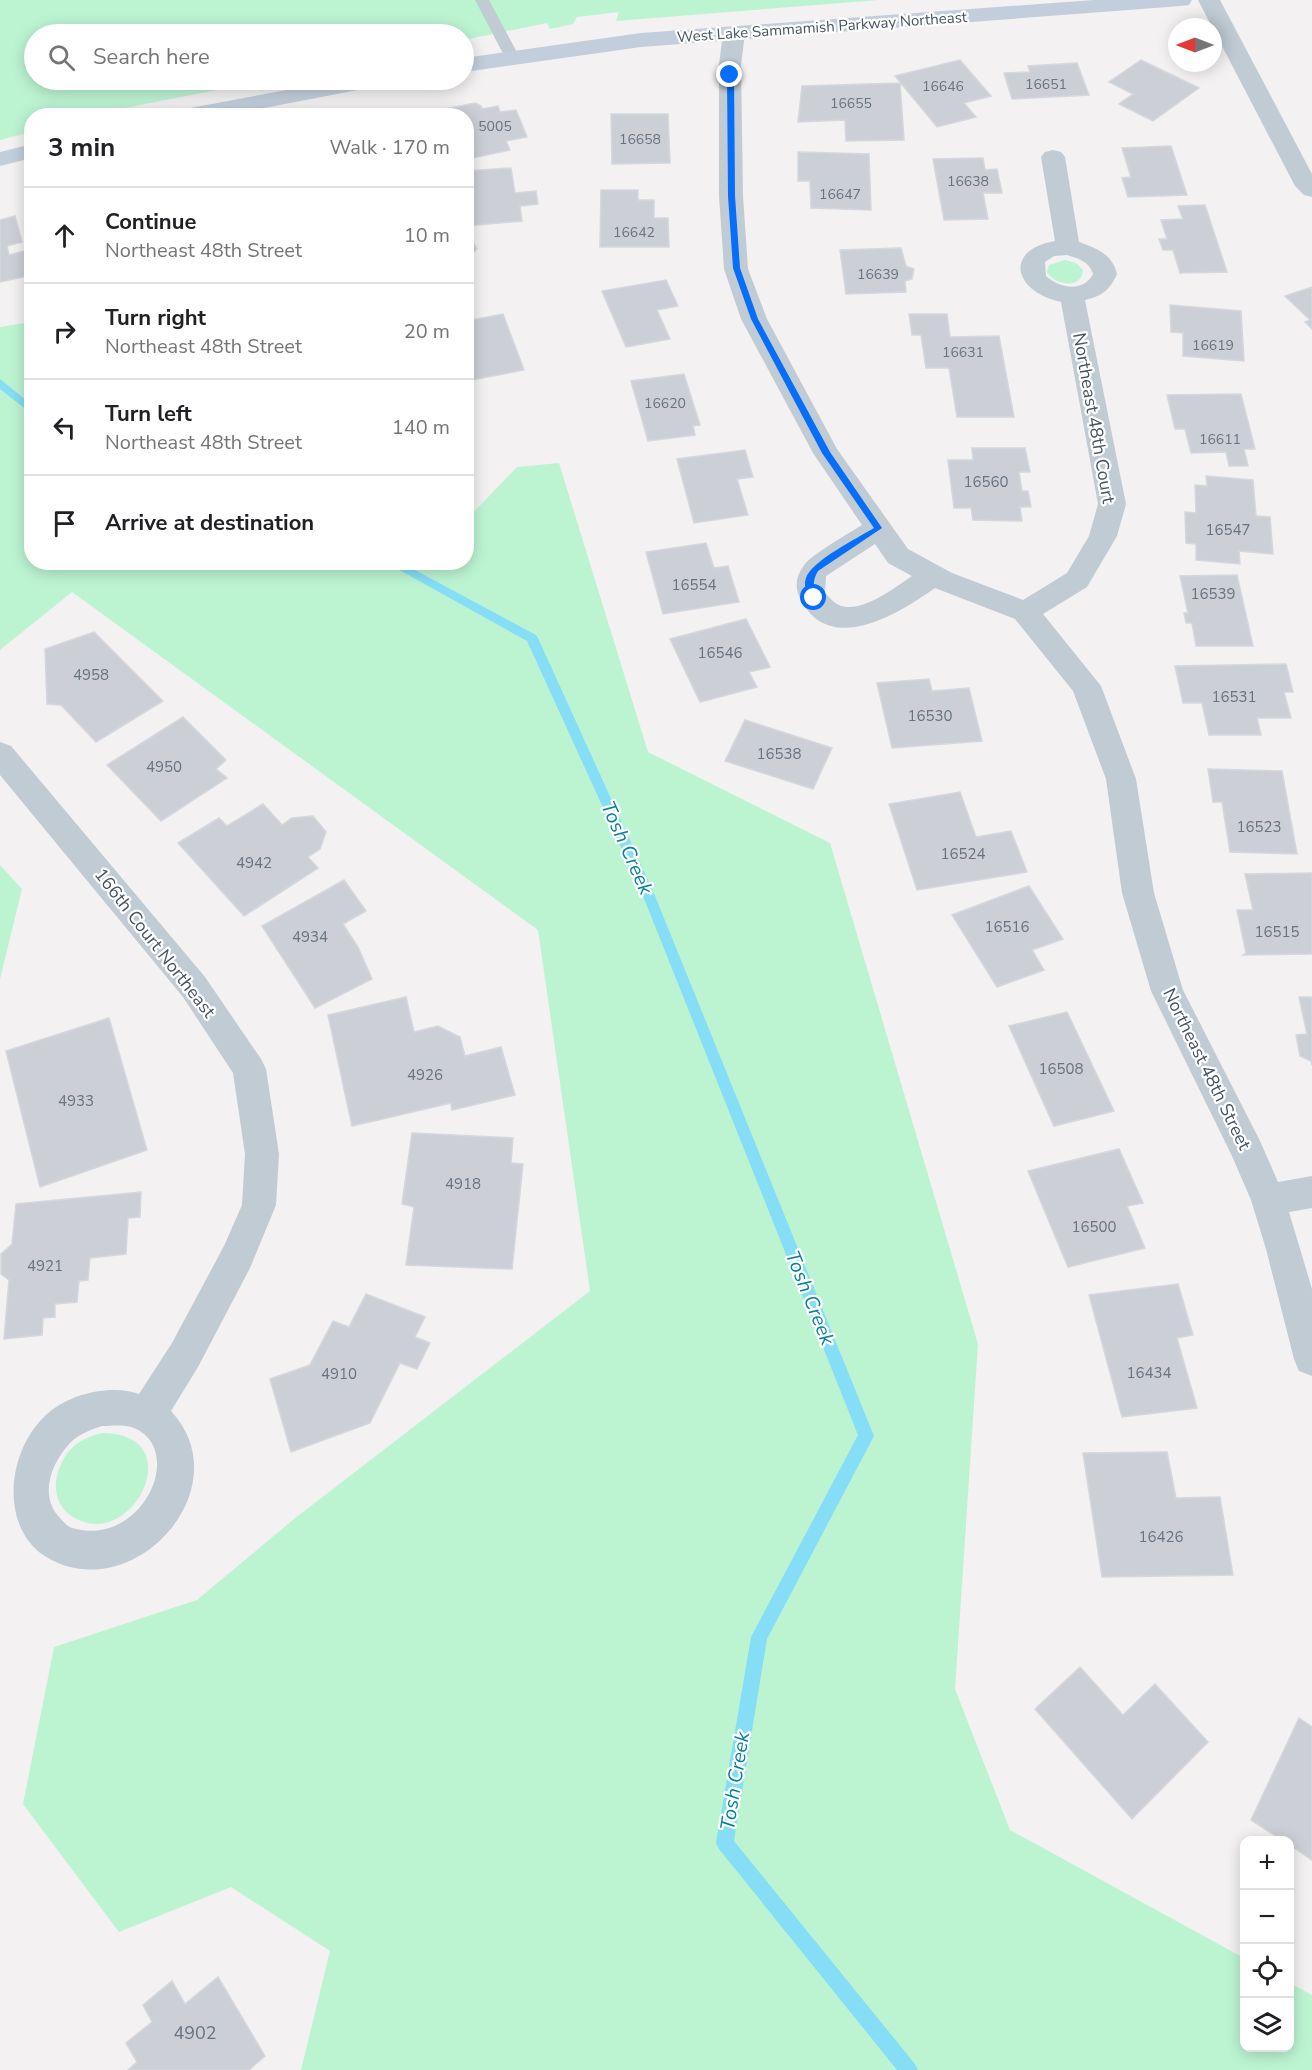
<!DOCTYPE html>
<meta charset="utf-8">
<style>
:root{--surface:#fff;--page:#f2f2f2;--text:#202124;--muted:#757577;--line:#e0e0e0}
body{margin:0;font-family:"Nunito Sans",sans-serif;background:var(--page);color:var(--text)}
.controls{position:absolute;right:18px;bottom:18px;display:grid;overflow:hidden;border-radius:12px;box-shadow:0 3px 15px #0003}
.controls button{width:54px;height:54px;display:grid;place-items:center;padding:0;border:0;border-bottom:2px solid var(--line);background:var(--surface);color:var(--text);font:30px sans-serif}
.compass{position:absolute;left:1168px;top:18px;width:54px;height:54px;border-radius:50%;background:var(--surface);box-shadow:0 3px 15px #0003;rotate:270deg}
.stop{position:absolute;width:18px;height:18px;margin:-14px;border:4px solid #066ef8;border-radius:50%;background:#fff}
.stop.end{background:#066ef8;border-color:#fff;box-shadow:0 2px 6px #0008}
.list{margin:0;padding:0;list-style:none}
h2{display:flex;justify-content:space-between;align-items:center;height:78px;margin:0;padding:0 24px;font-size:26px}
h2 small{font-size:20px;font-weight:400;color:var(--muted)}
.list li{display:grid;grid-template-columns:39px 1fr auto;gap:18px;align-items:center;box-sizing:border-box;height:96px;padding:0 24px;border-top:2px solid var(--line)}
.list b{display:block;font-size:22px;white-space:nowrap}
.list p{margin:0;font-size:20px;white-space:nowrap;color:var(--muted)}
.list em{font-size:20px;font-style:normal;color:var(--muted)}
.icon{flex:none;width:33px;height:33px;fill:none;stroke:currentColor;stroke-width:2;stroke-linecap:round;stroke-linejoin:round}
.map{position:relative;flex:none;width:1312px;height:2070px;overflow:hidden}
.search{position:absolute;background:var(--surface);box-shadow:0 3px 15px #0003;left:24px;top:24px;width:450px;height:66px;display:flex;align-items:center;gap:15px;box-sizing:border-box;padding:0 21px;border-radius:33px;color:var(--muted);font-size:22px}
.panel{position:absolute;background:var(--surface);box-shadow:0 3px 15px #0003;left:24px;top:108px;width:450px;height:462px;border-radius:24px}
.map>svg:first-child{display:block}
.green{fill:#bcf4d2}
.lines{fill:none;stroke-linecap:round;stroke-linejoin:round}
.stream{fill:#85ddf6;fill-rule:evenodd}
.building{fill:#ccd0d6;stroke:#d4d7dd;stroke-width:1.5}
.service{fill:#c0cbd4;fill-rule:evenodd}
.pedestrian{fill:#c0cbd4;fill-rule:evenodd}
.minor{fill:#c0cbd4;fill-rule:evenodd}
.secondary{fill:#c2cedb;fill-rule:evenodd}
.route{fill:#066ef8}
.labels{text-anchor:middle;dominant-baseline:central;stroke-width:4.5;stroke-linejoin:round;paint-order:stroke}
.far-number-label{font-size:14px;fill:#68737e}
.far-street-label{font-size:15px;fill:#465461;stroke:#fff}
.number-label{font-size:15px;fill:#68737e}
.street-label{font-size:18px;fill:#465461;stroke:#fff}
.near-number-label{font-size:18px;fill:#68737e}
.water-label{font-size:20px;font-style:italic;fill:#037fa1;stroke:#fff}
</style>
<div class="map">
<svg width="1312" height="2070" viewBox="0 0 1312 2070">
<rect width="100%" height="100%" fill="#f3f1f1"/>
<!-- green -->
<path class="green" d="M0,0H879L616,21L619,12L577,17L573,24L550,29L547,23L464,40V34H34V80H267L89,115L32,116L31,132L0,140Z
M1065,260L1076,263L1083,270C1082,290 1054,285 1047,272L1049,265Z
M31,322L32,562H466L467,519L517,467L559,463L648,752L830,843L978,1344L955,1689L1010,1830L1244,1958V2048H1290V1983L1312,1995V2070H301L330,1951L231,1887L119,1932L23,1804L54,1647L197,1600L294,1519L590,1291L538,930L72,592L0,650V327Z
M0,865L22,889L0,979Z
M102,1433C194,1433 130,1558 70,1515C47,1498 55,1463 74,1446C82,1439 92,1436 102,1433Z"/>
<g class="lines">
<!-- stream -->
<path class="stream" d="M0,379L32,405V414L0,389Z
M385,562H400L536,635L538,638L653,891L874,1436L767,1639L734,1841L915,2064L918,2070H897L719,1849L716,1843L751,1637L858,1435L641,891L527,641Z"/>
</g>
<!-- building -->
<path class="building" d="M960,60L991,96L964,103L976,117L937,127L895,76Z
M1141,60L1199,88L1153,121L1119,104L1133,94L1109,82Z
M1077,63L1089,95L1012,99L1004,73L1030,72L1028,66Z
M900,83L904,140L846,141L845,120L798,122L802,86Z
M475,103L481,106L482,109L498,106L500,112L516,110L527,137L506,141L510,150L473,158L466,142V116L421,114Z
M611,114H668L670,163L612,164Z
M1171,146L1187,195L1128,197L1122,178L1131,177L1122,148Z
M798,152L869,154L871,210L811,208L810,181H798Z
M983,158L985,170L997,169L1002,193H983L988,219L944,220L933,159Z
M511,168L515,193L536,191L538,204L520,206L522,221L466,226V171Z
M601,190H638V200H654V218H668L669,247H600Z
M1205,205L1227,272L1180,273L1173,250H1163L1159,239H1167L1161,220L1183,219L1178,206Z
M15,216L22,242L7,246L9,255L25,251L32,275L0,282V220Z
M466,239L473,242L477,249L466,259Z
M901,248L906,266L914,269L912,279L905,281L906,292L846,294L840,250Z
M666,280L678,306L657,310L670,339L626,347L602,291Z
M1312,287V329L1305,322L1310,320L1285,296Z
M1170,305L1241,311L1244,361L1183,356V333L1171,332Z
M503,314L524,370L466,381V321Z
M909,314H947L950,337L999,336L1014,417H957L949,368H926L921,335H912Z
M684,374L700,425L693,426L695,435L648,441L631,381Z
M1241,394L1255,449H1244L1248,466H1229L1226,452L1191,453L1185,429H1175L1167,395Z
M972,448H1025L1030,472H1019L1022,491H1028L1031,507H1020L1022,521L973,520L971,508H954L948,460H973Z
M745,450L753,477L737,479L748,515L694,523L677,459Z
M1206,476L1253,480L1256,516L1270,517L1273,554L1239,551L1240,564L1196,560V544L1186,543L1185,512L1196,513L1195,485L1207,486Z
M706,543L714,568L728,566L739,602L663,614L646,552Z
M1237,575L1253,646H1196L1192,623H1186L1184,613H1188L1180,576Z
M746,619L770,667L749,672L757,687L700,702L670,639Z
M94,632L163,701L96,742L61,705L47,704L45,649Z
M1286,664L1293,692H1284L1291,718H1257L1261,735H1209L1202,703H1183L1175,666Z
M929,679L932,691L969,688L982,741L892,748L877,683Z
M183,717L226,760L216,769L227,778L161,821L107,765Z
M745,720L832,748L813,789L725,761Z
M1208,769L1282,771L1297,854L1230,852L1222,802H1213Z
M960,792L976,837L1011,831L1027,872L917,890L889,804Z
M263,804L282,825L292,818L313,816L326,832L320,849L308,857L318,868L244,916L178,843L219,818L227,826Z
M1312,873V954L1243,955L1246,953L1237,910H1253L1245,874Z
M344,880L366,911L343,924L358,947L372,979L315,1008L262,926Z
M1029,886L1063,939L1032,950L1044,970L997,987L952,915Z
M406,997L414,1032L438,1026L460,1037L465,1056L501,1047L515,1095L452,1110L451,1103L352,1126L328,1015Z
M1299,997H1312V1065L1311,1061L1300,1056L1296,1035L1307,1034Z
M1067,1012L1114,1111L1054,1126L1009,1026Z
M109,1018L147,1150L40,1187L6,1051Z
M412,1133L513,1138L511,1163L523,1164L512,1269L406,1265L414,1207L402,1204Z
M1119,1149L1143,1203L1127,1206L1145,1248L1068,1267L1028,1171Z
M141,1192L140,1217L128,1218L126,1254L90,1258L88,1280L79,1281L77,1302L55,1304V1317L43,1318L42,1335L4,1339L9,1280L1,1274V1254L12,1244L16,1204Z
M1178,1284L1193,1335L1177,1338L1197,1408L1122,1417L1089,1295Z
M366,1294L425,1317L415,1337L430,1343L417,1369L400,1363L370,1423L291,1452L270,1379L310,1365L333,1321L349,1327Z
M1167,1452L1176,1498L1220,1497L1233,1575L1102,1577L1083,1453Z
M1080,1667L1123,1715L1155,1684L1208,1742L1132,1819L1035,1709Z
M1299,1718L1312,1727V1860L1290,1845V1840H1282L1251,1820Z
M218,1977L265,2056L249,2070H128L137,2062L126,2043L152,2022L143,2005L172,1981L185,2004Z"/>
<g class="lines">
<!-- service -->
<path class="service" d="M475,0H489L520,58L517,61H507Z
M298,80H313L318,90L310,95L305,93Z"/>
<!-- pedestrian -->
<path class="pedestrian" d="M1198,0H1220L1312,174V197L1304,195L1295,186Z"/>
<!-- minor -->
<path class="minor" d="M734,26L742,28L745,33L741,65L743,196L748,269L767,319L837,449L908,549L952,573L1023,600L1067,573L1089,536L1098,504L1061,302C1016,293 1001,251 1055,241L1041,157L1045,152L1053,150L1061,152L1065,157L1079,242C1098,249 1112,254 1117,274C1110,290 1102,296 1085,300L1126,504L1117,536L1087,587L1043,614L1101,686L1136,779L1154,893L1183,990L1260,1141L1278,1182L1312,1176V1208L1289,1212L1312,1289V1376L1299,1371L1294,1359L1266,1249L1251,1200L1232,1156L1151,991L1122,893L1106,779L1073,691L1015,619L935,588C901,612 832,656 802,602C794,588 795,577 805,564C814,553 848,534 862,525L813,453L741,319L724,269L719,196V65L723,33L726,28ZM1067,255C1079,259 1089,261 1093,274C1083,293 1059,288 1046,276L1045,262L1054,256ZM875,544L888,563L912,576C896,587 860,615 839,605C834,603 829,597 825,593L826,576Z
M0,742L11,746L205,977L261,1059L266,1069L279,1154L276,1205L250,1268L198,1367L171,1411C245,1491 125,1616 39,1552C0,1519 9,1450 45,1416C68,1394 110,1384 139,1394L172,1343L224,1246L242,1205L245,1154L233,1073L183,997L0,775ZM102,1426C112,1426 124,1424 134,1428C186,1450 143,1545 76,1529C69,1528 65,1524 61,1519C38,1497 51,1463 70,1443C79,1434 90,1430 102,1426Z"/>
<!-- secondary -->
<path class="secondary" d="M1094,0H1192L1189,5L1181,6L641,47L464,72V58L641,33Z
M340,80H384L381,85L373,87L223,116H174L177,111L185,109Z
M32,144V158L0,166V152Z"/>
</g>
<!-- route -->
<path class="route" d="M730,73L734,75L735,196L740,268L758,319L830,452L882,528L818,571C812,581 813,588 818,598L814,601H811C807,593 803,586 806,578C811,561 858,538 874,528L822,453L751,319L733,268L728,196L727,75Z"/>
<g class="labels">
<!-- far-number labels -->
<g class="far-number-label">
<text x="1046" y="84">16651</text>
<text x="943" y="86">16646</text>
<text x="851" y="103">16655</text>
<text x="495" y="126">5005</text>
<text x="640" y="139">16658</text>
<text x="968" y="181">16638</text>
<text x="840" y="194">16647</text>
<text x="634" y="232">16642</text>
<text x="878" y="274">16639</text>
<text x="1213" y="345">16619</text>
<text x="963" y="352">16631</text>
<text x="665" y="403">16620</text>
<text x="1220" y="439">16611</text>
</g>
<!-- far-street labels -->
<g class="far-street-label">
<text transform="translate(822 27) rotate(-4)">West Lake Sammamish Parkway Northeast</text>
</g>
<!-- number labels -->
<g class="number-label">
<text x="986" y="482">16560</text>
<text x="1228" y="530">16547</text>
<text x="694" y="585">16554</text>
<text x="1213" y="594">16539</text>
<text x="720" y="653">16546</text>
<text x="91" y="675">4958</text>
<text x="1234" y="697">16531</text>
<text x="930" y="716">16530</text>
<text x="779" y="754">16538</text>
<text x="164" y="767">4950</text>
<text x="1259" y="827">16523</text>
<text x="963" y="854">16524</text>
<text x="254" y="863">4942</text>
<text x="1007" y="927">16516</text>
<text x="1277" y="932">16515</text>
<text x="310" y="937">4934</text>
<text x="1061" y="1069">16508</text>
<text x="425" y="1075">4926</text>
<text x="76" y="1101">4933</text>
<text x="463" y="1184">4918</text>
<text x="1094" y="1227">16500</text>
<text x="45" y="1266">4921</text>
<text x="1149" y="1373">16434</text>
<text x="339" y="1374">4910</text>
<text x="1161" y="1537">16426</text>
</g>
<!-- street labels -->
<g class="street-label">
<text transform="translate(1094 418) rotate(80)">Northeast 48th Court</text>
<text transform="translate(155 943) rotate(52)">166th Court Northeast</text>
<text transform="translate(1207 1069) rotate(64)">Northeast 48th Street</text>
</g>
<!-- near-number labels -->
<g class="near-number-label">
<text x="195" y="2033">4902</text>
</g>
<!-- water labels -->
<g class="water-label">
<text transform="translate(627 848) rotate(66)">Tosh Creek</text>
<text transform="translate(810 1298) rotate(68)">Tosh Creek</text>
<text transform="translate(735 1781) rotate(-81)">Tosh Creek</text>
</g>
</g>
</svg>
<div class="controls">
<button>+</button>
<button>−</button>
<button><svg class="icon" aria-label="locate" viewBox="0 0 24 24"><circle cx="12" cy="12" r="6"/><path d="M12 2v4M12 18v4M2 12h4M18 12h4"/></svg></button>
<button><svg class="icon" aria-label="layers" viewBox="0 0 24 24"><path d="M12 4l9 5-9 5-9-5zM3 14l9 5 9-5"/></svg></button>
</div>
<svg class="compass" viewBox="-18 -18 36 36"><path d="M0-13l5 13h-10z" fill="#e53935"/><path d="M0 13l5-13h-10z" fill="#757577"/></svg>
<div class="stop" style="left:814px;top:598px"></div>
<div class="stop end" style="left:730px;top:75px"></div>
<div class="search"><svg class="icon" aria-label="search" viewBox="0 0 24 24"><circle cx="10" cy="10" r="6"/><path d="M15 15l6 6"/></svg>Search here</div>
<section class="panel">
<h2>3 min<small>Walk · 170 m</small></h2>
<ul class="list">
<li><svg class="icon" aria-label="ahead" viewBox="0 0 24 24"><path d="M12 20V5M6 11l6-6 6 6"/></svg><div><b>Continue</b><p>Northeast 48th Street</p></div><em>10 m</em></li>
<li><svg class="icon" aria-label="right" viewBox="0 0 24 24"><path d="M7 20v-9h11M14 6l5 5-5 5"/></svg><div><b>Turn right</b><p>Northeast 48th Street</p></div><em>20 m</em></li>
<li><svg class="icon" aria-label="left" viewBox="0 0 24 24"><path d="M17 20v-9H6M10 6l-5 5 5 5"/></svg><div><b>Turn left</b><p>Northeast 48th Street</p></div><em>140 m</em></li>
<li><svg class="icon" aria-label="arrive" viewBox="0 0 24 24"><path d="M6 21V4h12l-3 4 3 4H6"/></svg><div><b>Arrive at destination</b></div></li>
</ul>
</section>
</div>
